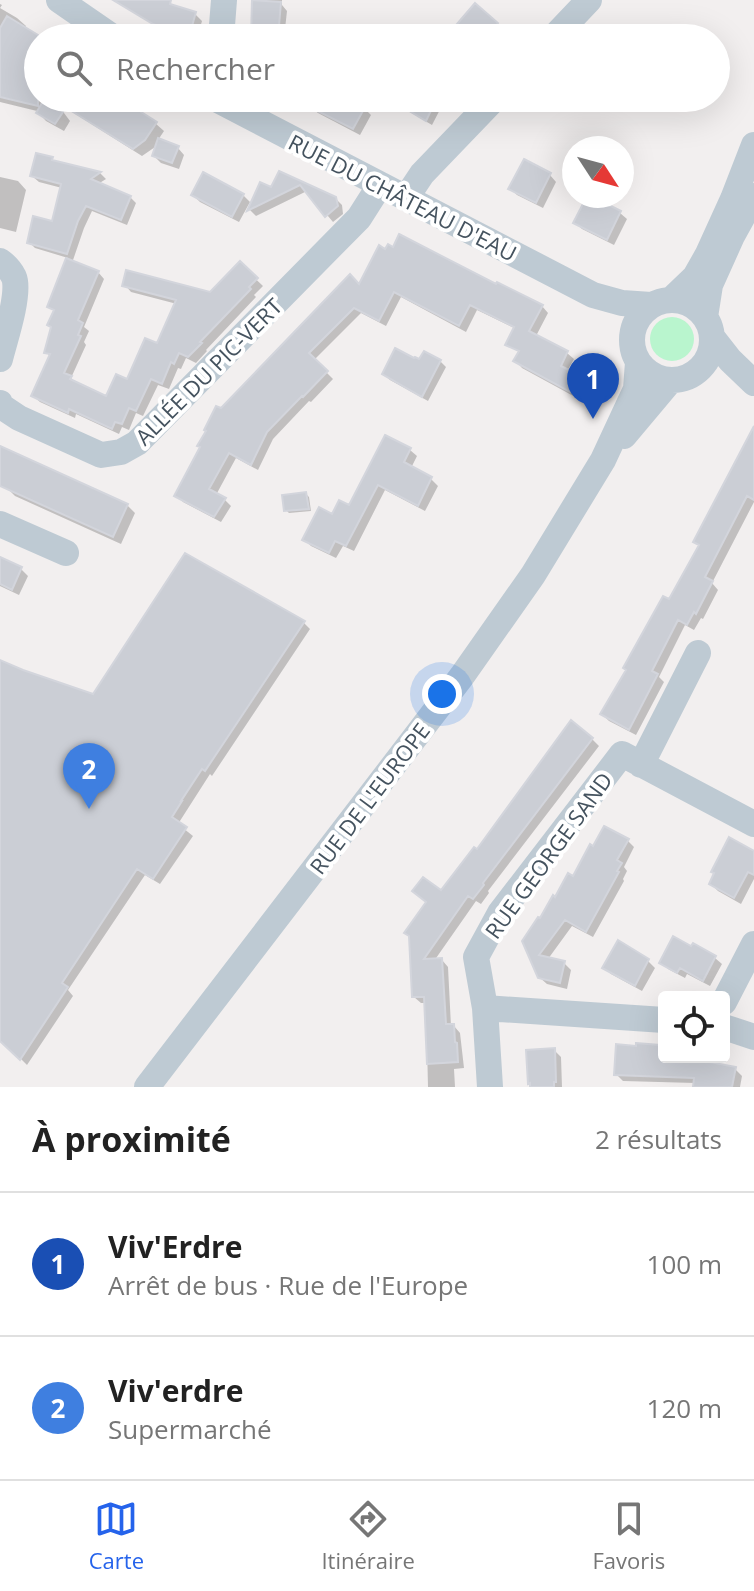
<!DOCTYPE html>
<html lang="fr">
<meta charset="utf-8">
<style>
:root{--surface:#fff;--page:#f6f6f6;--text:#222;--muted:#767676;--line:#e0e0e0;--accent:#2563eb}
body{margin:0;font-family:"Open Sans",sans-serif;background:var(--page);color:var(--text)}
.controls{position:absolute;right:24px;bottom:24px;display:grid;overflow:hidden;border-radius:8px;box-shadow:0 8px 32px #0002}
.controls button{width:72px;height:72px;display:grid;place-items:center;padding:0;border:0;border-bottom:2px solid var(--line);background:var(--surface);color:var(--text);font:40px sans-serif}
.compass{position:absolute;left:562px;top:136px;width:72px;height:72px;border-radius:50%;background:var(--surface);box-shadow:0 8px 32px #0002;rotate:126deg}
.you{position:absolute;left:442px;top:694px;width:28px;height:28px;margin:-20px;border:6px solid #fff;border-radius:50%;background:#1a73e8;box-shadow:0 0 0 12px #1a73e833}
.badge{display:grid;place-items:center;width:52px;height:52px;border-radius:50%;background:var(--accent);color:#fff;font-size:26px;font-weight:700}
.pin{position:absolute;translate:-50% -66px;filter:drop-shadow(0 2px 4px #0008)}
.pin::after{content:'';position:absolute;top:42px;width:28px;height:24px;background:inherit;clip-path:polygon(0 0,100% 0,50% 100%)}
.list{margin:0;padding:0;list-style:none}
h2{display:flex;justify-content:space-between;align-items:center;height:104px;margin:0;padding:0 32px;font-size:34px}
h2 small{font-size:26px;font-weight:400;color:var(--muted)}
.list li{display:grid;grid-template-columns:52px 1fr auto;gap:24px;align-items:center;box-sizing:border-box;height:144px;padding:0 32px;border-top:2px solid var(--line)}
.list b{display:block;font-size:30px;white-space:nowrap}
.list p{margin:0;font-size:26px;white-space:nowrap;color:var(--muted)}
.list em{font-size:26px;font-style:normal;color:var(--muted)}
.icon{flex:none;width:44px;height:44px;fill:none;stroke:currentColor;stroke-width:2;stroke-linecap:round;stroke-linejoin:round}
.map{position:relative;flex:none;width:754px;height:1087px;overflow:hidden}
.search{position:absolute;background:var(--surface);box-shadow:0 8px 32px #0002;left:24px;right:24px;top:24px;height:88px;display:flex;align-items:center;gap:20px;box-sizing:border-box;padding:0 28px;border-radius:44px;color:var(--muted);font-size:30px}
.sheet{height:392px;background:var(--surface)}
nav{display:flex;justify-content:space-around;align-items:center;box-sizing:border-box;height:112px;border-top:2px solid var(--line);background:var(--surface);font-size:22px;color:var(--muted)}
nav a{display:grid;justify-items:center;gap:4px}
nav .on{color:var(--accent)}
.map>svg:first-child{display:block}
.green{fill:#b9f5ce}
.shadow{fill:#0003}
.building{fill:#cbced5;stroke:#d3d5dc;stroke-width:2}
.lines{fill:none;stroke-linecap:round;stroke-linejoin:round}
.minor{stroke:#becad3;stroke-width:26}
.labels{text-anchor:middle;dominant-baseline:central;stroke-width:8;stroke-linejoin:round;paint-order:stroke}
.street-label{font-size:22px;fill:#45535f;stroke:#fff}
</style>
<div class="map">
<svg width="754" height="1087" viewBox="0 0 754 1087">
<rect width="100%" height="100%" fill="#f2efef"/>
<!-- green -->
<path class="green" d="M650 339a22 22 0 1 1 44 0a22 22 0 1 1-44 0Z"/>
<!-- shadow -->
<path class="shadow" d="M115,0H167L175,7L195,14L202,21L197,38H184L162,30Z
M254,0H282V5L287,11L284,38H254L252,21Z
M0,4L2,5L0,8L17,18L26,26L24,29L40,38H38V98H116L155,123L164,131L158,140L178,148L184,155L179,169L161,163L154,156L158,145L142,156L55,101L70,121L64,131L46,121L37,111L0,102Z
M476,5L503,30L497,38H448Z
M298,98H344L364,108L371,115L360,135L318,113Z
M408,98H446L432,125L410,112L404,106Z
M629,98H652L641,108Z
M52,159L57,163L100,173L106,179L98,184L130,197L136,203L127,225L92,211L84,228L72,263L98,272L104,279L84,327L89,331L84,342L86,345L71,378L77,384L107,398L128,381L158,346L177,304L131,292L125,285L211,294L240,264L263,286L254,295L256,297L206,350L207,351L196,363L186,358L181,369L178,368L169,389L158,385L143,416L136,413L129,430L122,427L119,434L76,414L75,418L40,402L33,396L51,357L46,352L55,312L50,306L68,258L35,248L29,242L53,223L62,188L39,182L32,176Z
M280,174L335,198L342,205L343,214L333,222L307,191L256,216L250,210L261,185L272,190Z
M550,175L556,182L543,208L517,195L511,189Z
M0,177L18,181L26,190L16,232L0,228Z
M193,195H243L250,202L239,222L200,202Z
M620,213L627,219L614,245L582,229L576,223Z
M360,287H497L542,306L548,313L536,336L567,353L574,359L567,371L578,377L585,384L577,398L522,368L516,361L520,353L508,344L516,329L477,310L466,332L401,297L386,326L361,313L314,360L333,379L311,402L309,401L273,439L258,470L236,458L216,495L224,499L231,506L221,522L183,502L177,495L221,411Z
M415,361H440L446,367L428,401L390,380L384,374Z
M754,442V502L712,583L718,590L703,619L701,618L694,630L685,625L659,677L664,682L636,735L609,721L602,714L670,602Z
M0,448L127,505L135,513L121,544L15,496L7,488L0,485Z
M410,450L417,456L411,468L431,479L438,486L425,511L385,490L354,551L343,546L336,558L311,546L305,540L333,517L350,508Z
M306,494L309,497L311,511L289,513L286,510Z
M0,559L21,569L28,576L19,595L0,586Z
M303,622L310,629L212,776L210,774L178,824L193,836L160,884L145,875L68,990L73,996L27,1065L0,1038V662L94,696Z
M592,739L599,746L488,891L489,893L481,904L476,901L434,961L442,960L448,967L451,1026H454L460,1033L464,1068L454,1069L455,1087H428L426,1003H421L414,997L411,937L441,893L477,852Z
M628,841L634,847L624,867L627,871L623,879L624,881L593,937L572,926L548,959L564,963L571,970L567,989L547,984L539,977L524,941L574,879Z
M754,853V879L741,904L718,891L711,884L716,874Z
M619,942L648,961L655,968L642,991L611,974L605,968Z
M694,946L715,958L722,964L710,986L687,974L685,978L668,969L662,962L692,948Z
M638,1048L664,1049V1057H680L735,1069L742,1076L740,1087H695V1083L623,1081L616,1074Z
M554,1050L561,1057L562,1087H532Z"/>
<!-- building -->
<path class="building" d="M113,0H171L170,4L196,12L189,37L153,24Z
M252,0L281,2L278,38H251Z
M475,3L498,23L486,38H445Z
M7,16L38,35V106L0,97V28Z
M45,98H119L157,122L145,140L133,149L52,99L63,112L55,124L36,113Z
M292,98H370L353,129Z
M388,98H437L426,121Z
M158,138L179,146L172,163L152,156Z
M36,153L53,157L52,160L101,172L91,179L131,196L121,220L86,206L78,221L67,254L27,243L33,216L52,221L61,184L30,176Z
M524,159L551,173L536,203L508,189Z
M279,171L336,197L338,206L325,217L300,185L247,211L260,182L271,187Z
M203,172L244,194L232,217L191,195Z
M587,196H591L621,211L607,240L573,223Z
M399,234L496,284L497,282L543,305L529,331L568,351L561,366L579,375L570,392L513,361L519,351L505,345L514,327L470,305L459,326L394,292L379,321L354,308L309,353L328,371L303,397L302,396L267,432L251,465L229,453L209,489L226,498L214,517L174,496L200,447L197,446L206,431L204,430L216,406L221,408L350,274L359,284L379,245L385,249L388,244L393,247Z
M66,258L99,271L78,320L83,323L78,335L81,336L64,373L72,376L70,379L106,396L116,374L127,379L145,338L157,343L176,300L122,286L126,270L210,292L240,261L258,278L249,287L251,289L200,342L202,343L188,357L179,353L174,364L171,362L162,384L151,379L136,411L129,408L122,424L115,422L112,429L69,409L68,413L31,396L50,354L44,353L51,327L47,325L54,310L47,307Z
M395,348L414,358L415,357L419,359L424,351L441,360L422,397L382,374Z
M754,426V500L747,496L705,577L713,581L696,614L694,612L687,625L678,620L652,671L658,674L629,730L600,714L626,670L623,668L663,596L669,599L699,545L693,542Z
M385,435L411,448L404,462L432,477L418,506L378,485L346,546L335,541L329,553L302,540L319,507L332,514L339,500L349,505Z
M0,446L128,504L113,537L0,486Z
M306,492L309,509L284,511L282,495Z
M185,553L305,621L205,771L202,769L181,801H182L172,817L187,827L153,879L137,869L62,983L68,987L20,1060L0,1041V660L23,670L93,694Z
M0,557L22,567L12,590L0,584Z
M571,720L593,738L483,883L484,885L473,899L468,896L424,959L442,958L446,1024H454L455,1042L457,1043L458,1062L427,1064L424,997H412L409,936L404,933L426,902L412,891L423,877L441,890L474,847L477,849Z
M604,826L629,839L617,860L622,863L617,871L619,872L586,932L565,920L539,955L565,961L560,983L538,978L522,941L538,917L540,918L553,895L555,897L568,873L573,876L590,844L593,846Z
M729,837L754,851V875L748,872L734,898L709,884L714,873L711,872Z
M673,936L691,946L693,943L716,956L703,981L680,968L677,973L659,963Z
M618,940L649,959L635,986L602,968Z
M636,1043L660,1045V1047H664V1057H683L736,1067L732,1087H693L694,1078L614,1075L616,1044L636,1046Z
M555,1048L556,1082H554V1087H530V1083L528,1084L526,1050Z"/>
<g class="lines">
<!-- minor -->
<path class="minor" d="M59,0L114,38
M221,38L224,0
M553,38L589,0
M214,98L593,295L622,303L651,305
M406,198L422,174L495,98
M0,261C6,265 14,274 15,281C18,301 5,339 0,359
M672,299L695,277L708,254L733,199L754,145
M632 340a40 40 0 1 1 80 0a40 40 0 1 1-80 0Z
M705,317L710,285L732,236L754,196
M712,337L730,360L754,383
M0,403L1,406L19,418L101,455L121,452L137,443L359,218L380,185
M624,436L671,380
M0,524L66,553
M641,765L698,653
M724,1002L754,944
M485,1008L476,957L500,913L622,754L754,824
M724,1027L754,1037
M147,1087L462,676L533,575L603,460L636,389L638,362
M490,1087L485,1008L664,1020"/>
</g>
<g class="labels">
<!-- street labels -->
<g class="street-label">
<text transform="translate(403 197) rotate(27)">RUE DU CHÂTEAU D'EAU</text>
<text transform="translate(208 371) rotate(-45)">ALLÉE DU PIC-VERT</text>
<text transform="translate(369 798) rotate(-53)">RUE DE L'EUROPE</text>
<text transform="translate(548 855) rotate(-54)">RUE GEORGE SAND</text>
</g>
</g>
</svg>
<div class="controls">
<button><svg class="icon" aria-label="locate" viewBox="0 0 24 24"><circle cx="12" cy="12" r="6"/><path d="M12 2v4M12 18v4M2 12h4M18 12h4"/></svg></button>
</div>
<svg class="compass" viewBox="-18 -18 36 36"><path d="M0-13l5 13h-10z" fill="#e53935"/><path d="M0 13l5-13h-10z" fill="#767676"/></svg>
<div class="you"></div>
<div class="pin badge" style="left:593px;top:419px;background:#1a4fb4">1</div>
<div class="pin badge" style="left:89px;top:809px;background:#3f7fe0">2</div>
<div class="search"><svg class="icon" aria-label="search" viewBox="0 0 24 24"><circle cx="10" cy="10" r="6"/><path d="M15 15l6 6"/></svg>Rechercher</div>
</div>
<section class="sheet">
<h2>À proximité<small>2 résultats</small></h2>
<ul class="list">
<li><span class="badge" style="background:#1a4fb4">1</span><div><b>Viv'Erdre</b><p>Arrêt de bus · Rue de l'Europe</p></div><em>100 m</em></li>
<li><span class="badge" style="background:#3f7fe0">2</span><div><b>Viv'erdre</b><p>Supermarché</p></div><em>120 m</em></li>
</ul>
</section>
<nav>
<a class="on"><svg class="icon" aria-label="map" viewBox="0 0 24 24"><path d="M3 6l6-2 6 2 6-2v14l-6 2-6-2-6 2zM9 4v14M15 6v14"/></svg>Carte</a>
<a><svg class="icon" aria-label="directions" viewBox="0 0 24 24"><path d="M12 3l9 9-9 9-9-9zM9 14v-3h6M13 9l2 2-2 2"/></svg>Itinéraire</a>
<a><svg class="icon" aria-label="saved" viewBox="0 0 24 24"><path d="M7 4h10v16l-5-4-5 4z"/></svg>Favoris</a>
</nav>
